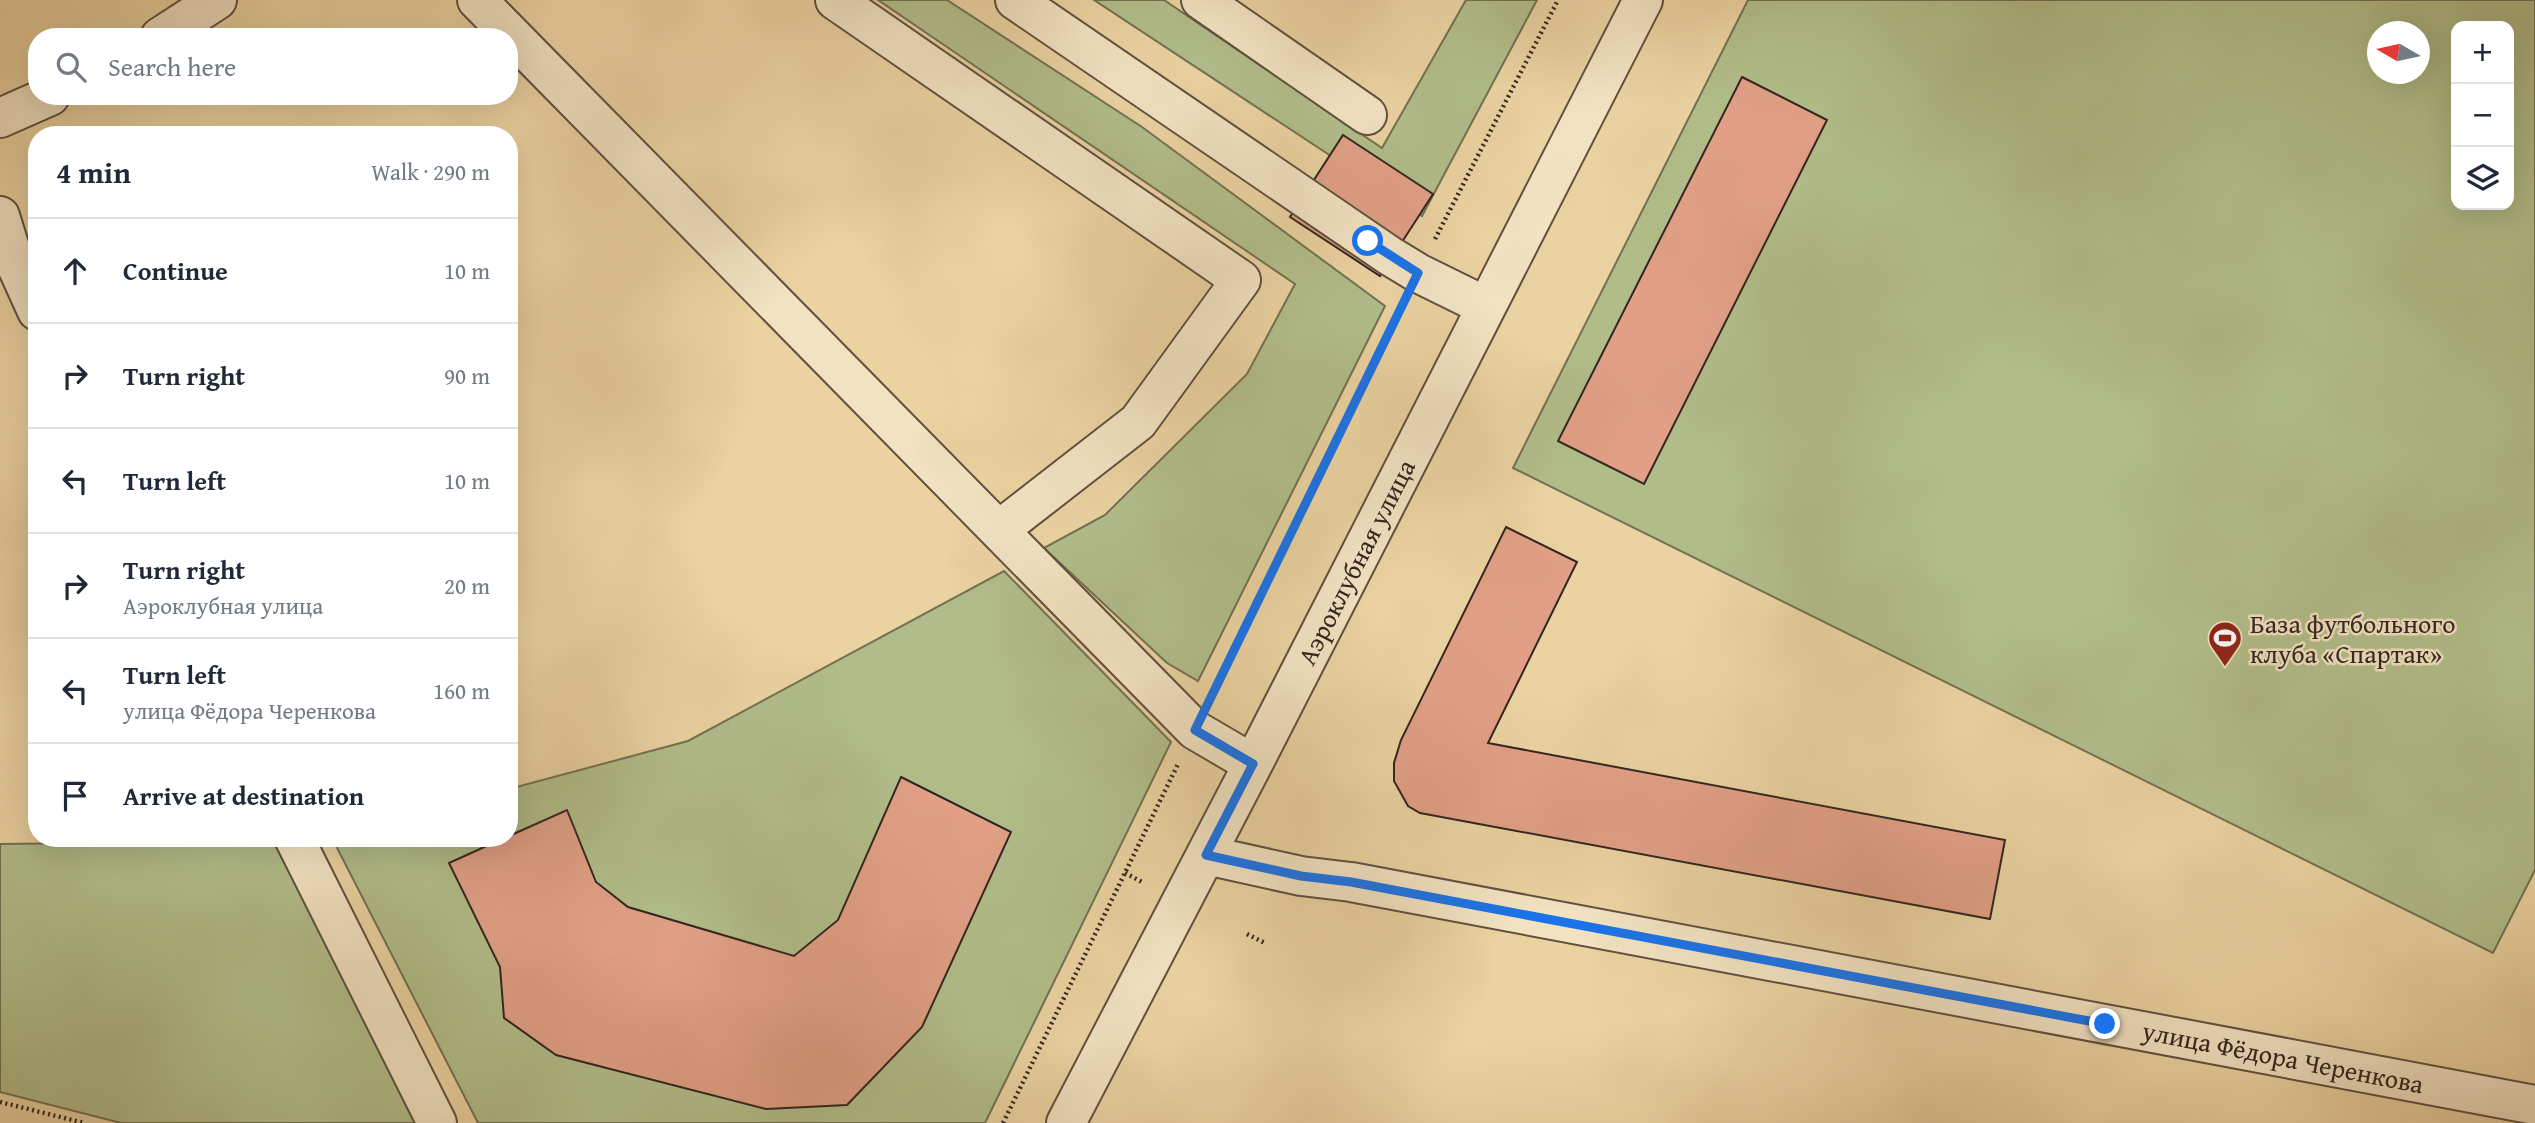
<!DOCTYPE html>
<meta charset="utf-8">
<style>
:root{--surface:#fff;--page:#f6f6f7;--text:#1f2937;--muted:#747a83;--line:#e0e1e3}
body{margin:0;font-family:"Gentium Book Plus",serif;background:var(--page);color:var(--text)}
.controls{position:absolute;right:21px;top:21px;display:grid;overflow:hidden;border-radius:14px;box-shadow:0 7px 28px #0002}
.controls button{width:63px;height:63px;display:grid;place-items:center;padding:0;border:0;border-bottom:2px solid var(--line);background:var(--surface);color:var(--text);font:35px sans-serif}
.compass{position:absolute;left:2367px;top:21px;width:63px;height:63px;border-radius:50%;background:var(--surface);box-shadow:0 7px 28px #0002;rotate:279deg}
.stop{position:absolute;width:21px;height:21px;margin:-16px;border:5px solid #1a73e8;border-radius:50%;background:#fff}
.stop.end{background:#1a73e8;border-color:#fff;box-shadow:0 2px 7px #0008}
.list{margin:0;padding:0;list-style:none}
h2{display:flex;justify-content:space-between;align-items:center;height:91px;margin:0;padding:0 28px;font-size:30px}
h2 small{font-size:23px;font-weight:400;color:var(--muted)}
.list li{display:grid;grid-template-columns:46px 1fr auto;gap:21px;align-items:center;box-sizing:border-box;height:105px;padding:0 28px;border-top:2px solid var(--line)}
.list b{display:block;font-size:26px;white-space:nowrap}
.list p{margin:0;font-size:23px;white-space:nowrap;color:var(--muted)}
.list em{font-size:23px;font-style:normal;color:var(--muted)}
.icon{flex:none;width:38px;height:38px;fill:none;stroke:currentColor;stroke-width:2;stroke-linecap:round;stroke-linejoin:round}
.map{position:relative;flex:none;width:2535px;height:1123px;overflow:hidden}
.search{position:absolute;background:var(--surface);box-shadow:0 7px 28px #0002;left:28px;top:28px;width:490px;height:77px;display:flex;align-items:center;gap:18px;box-sizing:border-box;padding:0 24px;border-radius:28px;color:var(--muted);font-size:26px}
.panel{position:absolute;background:var(--surface);box-shadow:0 7px 28px #0002;left:28px;top:126px;width:490px;height:721px;border-radius:28px}
.map>svg:first-child{display:block}
.green{fill:#b1bd89;stroke:#727154;stroke-width:2;fill-rule:evenodd}
.building{fill:#e1a086;stroke:#322520;stroke-width:2}
.lines{fill:none;stroke-linecap:round;stroke-linejoin:round}
.minor-casing{stroke:#605040;stroke-width:42}
.path{stroke:#322520;stroke-width:4.5;stroke-dasharray:2 3.5;stroke-linecap:butt}
.minor{stroke:#f2e2c2;stroke-width:38}
.route{stroke:#1a73e8;stroke-width:9}
.labels{text-anchor:middle;dominant-baseline:central;stroke-width:5;stroke-linejoin:round;paint-order:stroke}
.street-label{font-size:26px;fill:#322520;stroke:#f2e2c2}
.poi-label{font-size:26px;fill:#322520;stroke:#f2e2c2;text-anchor:start}
</style>
<div class="map">
<svg width="2535" height="1123" viewBox="0 0 2535 1123">
<rect width="100%" height="100%" fill="#ebd2a1"/>
<filter id="stains"><feTurbulence type="fractalNoise" baseFrequency=".00286" numOctaves="4"/><feColorMatrix values="0 0 0 0 .2 0 0 0 0 .09 0 0 0 0 .02 0 0 0 .5 -.17"/></filter>
<radialGradient id="worn" r=".72"><stop offset=".6" stop-color="#630" stop-opacity="0"/><stop offset="1" stop-color="#630" stop-opacity=".3"/></radialGradient>
<!-- green -->
<path class="green" d="M878,0H947L1142,127L1385,306L1198,681L1167,663L1044,548L1105,515L1247,374L1295,284Z
M1094,0H1164L1382,148L1466,0H1537L1422,216Z
M1748,0H2535V870L2493,953L1513,468ZM2456,26H2509V205H2456ZM2378,32H2420V74H2378Z
M1004,571L1171,742L985,1123H478L332,838H509V789L688,741Z
M284,841L426,1123H121L0,1092V844Z"/>
<!-- building -->
<path class="building" d="M1742,77L1827,120L1644,484L1558,441Z
M1343,135L1433,194L1380,276L1290,217Z
M1506,527L1577,562L1488,743L2005,840L1990,919L1420,813L1408,806L1394,781V763L1401,740Z
M901,777L1011,832L922,1027L847,1105L766,1109L556,1055L504,1018L500,967L449,863L504,838H509V836L567,810L596,882L628,907L794,956L838,920Z"/>
<g class="lines">
<!-- minor casing -->
<g class="minor-casing">
<path id="minor" d="M477,0L1195,730L1253,764
M835,0L1241,280L1138,422L999,530
M1015,0L1390,256L1418,273L1485,306
M1201,0L1367,115
M160,37L217,0
M0,118L50,96
M0,216L13,258L37,311
M294,838L437,1123
M1206,855L1301,876L1351,882L2535,1105
M1066,1123L1253,764L1643,0"/>
</g>
<!-- path -->
<path class="path" d="M1435,239L1558,0
M1212,695L1402,306
M1125,873L1144,883
M1247,934L1265,943
M0,1102L84,1123
M1003,1123L1179,762"/>
<!-- minor -->
<use href="#minor" class="minor"/>
</g>
<g class="lines">
<!-- route -->
<path class="route" d="M1368,241L1418,273L1195,730L1253,764L1206,855L1301,876L1351,882L2105,1024"/>
</g>
<!-- icons -->
<defs>
<g id="stadium-pin" transform="scale(1.75)"><path d="M0 17L-7.5 6A9.5 9.5 0 1 1 7.5 6Z" fill="#8f2418" stroke="#f2e2c2"/><path d="M0-5a6.5 5 0 1 0 0 10a6.5 5 0 1 0 0-10ZM-3.5-1.8h7v3.6h-7Z" fill="#fff"/></g>
</defs>
<g fill-rule="evenodd">
<use href="#stadium-pin" x="2225" y="638"/>
</g>
<g class="labels">
<!-- street labels -->
<g class="street-label">
<text transform="translate(1356 562) rotate(-63)">Аэроклубная улица</text>
<text transform="translate(2283 1057) rotate(11)">улица Фёдора Черенкова</text>
</g>
<!-- poi labels -->
<g class="poi-label">
<text x="2250" y="623">База футбольного<tspan x="2250" dy="30">клуба «Спартак»</tspan></text>
</g>
</g>
<rect width="100%" height="100%" filter="url(#stains)"/>
<rect width="100%" height="100%" fill="url(#worn)"/>
</svg>
<div class="controls">
<button>+</button>
<button>−</button>
<button><svg class="icon" aria-label="layers" viewBox="0 0 24 24"><path d="M12 4l9 5-9 5-9-5zM3 14l9 5 9-5"/></svg></button>
</div>
<svg class="compass" viewBox="-18 -18 36 36"><path d="M0-13l5 13h-10z" fill="#e53935"/><path d="M0 13l5-13h-10z" fill="#747a83"/></svg>
<div class="stop" style="left:1368px;top:241px"></div>
<div class="stop end" style="left:2105px;top:1024px"></div>
<div class="search"><svg class="icon" aria-label="search" viewBox="0 0 24 24"><circle cx="10" cy="10" r="6"/><path d="M15 15l6 6"/></svg>Search here</div>
<section class="panel">
<h2>4 min<small>Walk · 290 m</small></h2>
<ul class="list">
<li><svg class="icon" aria-label="ahead" viewBox="0 0 24 24"><path d="M12 20V5M6 11l6-6 6 6"/></svg><div><b>Continue</b></div><em>10 m</em></li>
<li><svg class="icon" aria-label="right" viewBox="0 0 24 24"><path d="M7 20v-9h11M14 6l5 5-5 5"/></svg><div><b>Turn right</b></div><em>90 m</em></li>
<li><svg class="icon" aria-label="left" viewBox="0 0 24 24"><path d="M17 20v-9H6M10 6l-5 5 5 5"/></svg><div><b>Turn left</b></div><em>10 m</em></li>
<li><svg class="icon" aria-label="right" viewBox="0 0 24 24"><path d="M7 20v-9h11M14 6l5 5-5 5"/></svg><div><b>Turn right</b><p>Аэроклубная улица</p></div><em>20 m</em></li>
<li><svg class="icon" aria-label="left" viewBox="0 0 24 24"><path d="M17 20v-9H6M10 6l-5 5 5 5"/></svg><div><b>Turn left</b><p>улица Фёдора Черенкова</p></div><em>160 m</em></li>
<li><svg class="icon" aria-label="arrive" viewBox="0 0 24 24"><path d="M6 21V4h12l-3 4 3 4H6"/></svg><div><b>Arrive at destination</b></div></li>
</ul>
</section>
</div>
